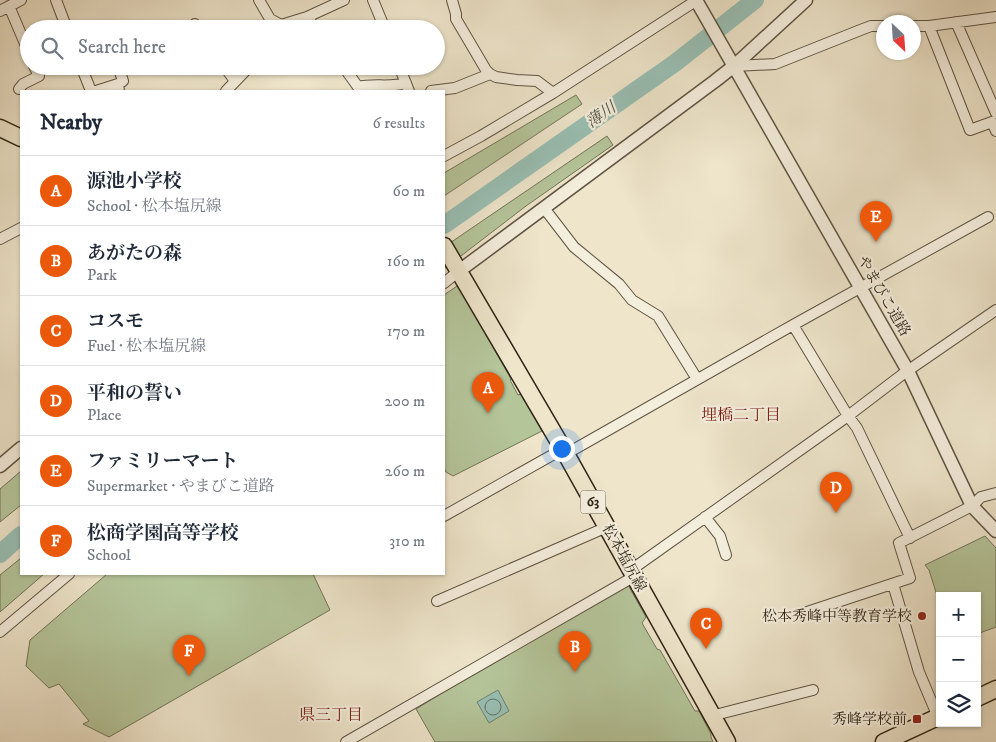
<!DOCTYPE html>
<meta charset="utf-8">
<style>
:root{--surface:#fff;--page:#f2f2f3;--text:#1f2937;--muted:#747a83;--line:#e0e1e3;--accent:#ea580c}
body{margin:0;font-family:"IM FELL DW Pica","Noto Serif JP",serif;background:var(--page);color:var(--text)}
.controls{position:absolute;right:15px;bottom:15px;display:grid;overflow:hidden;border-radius:0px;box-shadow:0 1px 4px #0004}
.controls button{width:45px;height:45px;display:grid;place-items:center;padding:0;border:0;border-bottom:1px solid var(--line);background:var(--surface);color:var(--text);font:25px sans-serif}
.compass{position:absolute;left:876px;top:15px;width:45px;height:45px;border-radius:50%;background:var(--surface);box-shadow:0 1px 4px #0004;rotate:155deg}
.you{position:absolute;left:561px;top:448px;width:18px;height:18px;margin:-12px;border:4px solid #fff;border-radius:50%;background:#1a73e8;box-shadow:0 0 0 8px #1a73e833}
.badge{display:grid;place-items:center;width:32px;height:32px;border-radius:50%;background:var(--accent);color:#fff;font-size:16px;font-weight:700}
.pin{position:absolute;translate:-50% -41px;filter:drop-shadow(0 1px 2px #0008)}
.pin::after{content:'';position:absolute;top:26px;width:18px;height:15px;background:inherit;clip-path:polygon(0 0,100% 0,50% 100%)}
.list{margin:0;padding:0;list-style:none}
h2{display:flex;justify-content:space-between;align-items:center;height:65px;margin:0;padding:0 20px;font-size:21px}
h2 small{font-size:16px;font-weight:400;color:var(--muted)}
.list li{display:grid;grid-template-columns:32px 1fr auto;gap:15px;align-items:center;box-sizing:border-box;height:70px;padding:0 20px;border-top:1px solid var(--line)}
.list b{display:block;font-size:19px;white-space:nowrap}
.list p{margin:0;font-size:16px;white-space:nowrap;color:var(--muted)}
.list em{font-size:16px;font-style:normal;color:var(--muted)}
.icon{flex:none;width:28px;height:28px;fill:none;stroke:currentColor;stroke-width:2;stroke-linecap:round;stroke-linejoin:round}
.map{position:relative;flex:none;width:996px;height:742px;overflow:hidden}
.search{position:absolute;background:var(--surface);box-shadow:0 1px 4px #0004;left:20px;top:20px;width:425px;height:55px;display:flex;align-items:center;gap:12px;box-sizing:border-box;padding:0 18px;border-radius:28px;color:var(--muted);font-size:19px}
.panel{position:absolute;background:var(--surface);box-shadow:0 1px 4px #0004;left:20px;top:90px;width:425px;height:485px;border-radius:0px}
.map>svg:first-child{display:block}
.green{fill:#b5c59a;stroke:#727458}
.water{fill:#99bfb4;stroke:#6f8174}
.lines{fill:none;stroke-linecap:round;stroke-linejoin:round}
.shore{stroke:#647264;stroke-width:1}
.river{stroke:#99bfb4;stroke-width:18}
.minor-casing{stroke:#5f5442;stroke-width:12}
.tertiary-casing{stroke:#5f5442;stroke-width:15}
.primary-casing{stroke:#2f2415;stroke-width:19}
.minor{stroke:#f4eedd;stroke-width:10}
.tertiary{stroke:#f4eedd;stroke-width:12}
.primary{stroke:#eee5cb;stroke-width:16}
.poi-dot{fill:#8f2418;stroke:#f4eedd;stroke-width:2}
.labels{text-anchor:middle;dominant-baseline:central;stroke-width:4.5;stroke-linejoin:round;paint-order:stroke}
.shield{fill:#f4eedd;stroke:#6a6151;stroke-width:1}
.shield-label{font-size:14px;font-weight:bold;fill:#2f2415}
.street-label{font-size:15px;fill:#2f2415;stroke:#f4eedd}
.poi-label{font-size:15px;fill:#2f2415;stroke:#f4eedd;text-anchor:end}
.water-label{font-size:16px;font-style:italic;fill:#4f5245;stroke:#f4eedd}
.neighbourhood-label{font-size:16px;fill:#7a1f14;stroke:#f4eedd}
</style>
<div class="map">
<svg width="996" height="742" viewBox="0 0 996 742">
<rect width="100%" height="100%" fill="#eee5cb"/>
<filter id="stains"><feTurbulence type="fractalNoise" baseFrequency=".004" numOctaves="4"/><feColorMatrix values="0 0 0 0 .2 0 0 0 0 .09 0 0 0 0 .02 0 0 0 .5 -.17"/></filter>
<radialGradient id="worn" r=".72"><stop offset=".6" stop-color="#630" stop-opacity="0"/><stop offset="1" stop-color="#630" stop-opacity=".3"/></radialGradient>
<!-- green -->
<path class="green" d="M576,95L582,104L444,196V173Z
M607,136L613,145L526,206L444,269V247Z
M457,286H459L511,379L510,380L518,395L521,394L542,431L453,476L446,472L444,468V295Z
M21,471V505L0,522V489Z
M985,536L996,548V627L977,634V596H940V605L929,570L925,565Z
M21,558V574H44L0,612V575Z
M107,574H313L330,610L109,737L83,724L89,721L59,684L49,688L26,666L30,640Z
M628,585L646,617L642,623L657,649L660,650L695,711H699L711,734V737L713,742H435L416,709L499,658Z"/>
<!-- water -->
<path class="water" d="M498,690L509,711L489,723L477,702Z"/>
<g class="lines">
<!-- shore -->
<path class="shore" d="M485 707a8 8 0 1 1 16 0a8 8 0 1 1-16 0Z"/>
<!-- river -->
<path class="river" d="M444,225L675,63L755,0
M0,554L21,535"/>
<!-- minor casing -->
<g class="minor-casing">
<path id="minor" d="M56,0L67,29
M259,0L270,19L281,25L307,17L344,0
M373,0L385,29
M452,0L456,14V19L486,70L490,74L496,77L517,80L537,81L553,93
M9,6L29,53
M0,11L21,0
M307,17L316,29
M956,22L996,113
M195,24L198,29
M914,26H929L996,17
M929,26L970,130L992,122L996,131
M81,66L91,91
M224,66L235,81
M343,66L361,91
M399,66L409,91
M734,66L775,64L863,29L871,26H884
M118,84L123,81L118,66
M358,87C374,83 390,88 406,83
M19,89L23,84L39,76L34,66
M96,91L118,84L119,91
M226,91L250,66
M431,91L455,88L490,74
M444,156L481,136L553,93L697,0
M544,208L574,247L619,284L632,300L658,316L697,379
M0,239L21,228
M444,283L459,271
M793,325L848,416L857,428L910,538
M566,454L793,325L988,217
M444,516L563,449
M705,517L720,536L726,555
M631,570L848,416L903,374L996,310
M893,584L919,672L938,717
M437,601L607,527
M795,616L910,578L899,543L972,506L981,497L996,493
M0,632L69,574
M719,714L813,690
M346,742L635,576"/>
</g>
<!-- tertiary casing -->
<g class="tertiary-casing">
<path id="tertiary" d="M696,0L908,371L972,506L996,531
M459,271L715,81L734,66L806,0
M0,466L21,448"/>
</g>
<!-- primary casing -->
<g class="primary-casing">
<path id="primary" d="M0,128L21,138
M444,246L566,454L727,742
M977,698L996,689
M884,742L940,716"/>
</g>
<!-- minor -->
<use href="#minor" class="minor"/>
<!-- tertiary -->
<use href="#tertiary" class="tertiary"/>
<!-- primary -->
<use href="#primary" class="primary"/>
</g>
<!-- markers -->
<g class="poi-dot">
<circle cx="922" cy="616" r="5"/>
<rect x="912" y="714" width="10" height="10" rx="2.5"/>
</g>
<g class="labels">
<!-- shield labels -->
<rect class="shield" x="580.5" y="490.5" width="25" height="23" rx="4"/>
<g class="shield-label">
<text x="593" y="502">63</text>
</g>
<!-- street labels -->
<g class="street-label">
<text transform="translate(884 296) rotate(60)">やまびこ道路</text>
<text transform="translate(624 558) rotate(61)">松本塩尻線</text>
</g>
<!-- poi labels -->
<g class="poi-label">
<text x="912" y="616">松本秀峰中等教育学校</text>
<text x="907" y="719">秀峰学校前</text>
</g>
<!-- water labels -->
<g class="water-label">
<text transform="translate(601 115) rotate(-35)">薄川</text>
</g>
<!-- neighbourhood labels -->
<g class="neighbourhood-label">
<text x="741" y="415">埋橋二丁目</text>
<text x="331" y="715">県三丁目</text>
</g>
</g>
<rect width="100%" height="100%" filter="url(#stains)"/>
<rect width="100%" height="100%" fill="url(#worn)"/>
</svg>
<div class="controls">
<button>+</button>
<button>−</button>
<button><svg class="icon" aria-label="layers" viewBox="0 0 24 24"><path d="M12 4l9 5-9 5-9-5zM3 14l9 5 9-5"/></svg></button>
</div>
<svg class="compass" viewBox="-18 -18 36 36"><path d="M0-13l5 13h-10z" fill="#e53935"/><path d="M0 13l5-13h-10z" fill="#747a83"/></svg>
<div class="you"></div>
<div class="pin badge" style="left:488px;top:413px">A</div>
<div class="pin badge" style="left:575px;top:672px">B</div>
<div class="pin badge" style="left:706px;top:649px">C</div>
<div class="pin badge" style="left:836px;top:513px">D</div>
<div class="pin badge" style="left:876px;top:242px">E</div>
<div class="pin badge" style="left:189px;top:676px">F</div>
<div class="search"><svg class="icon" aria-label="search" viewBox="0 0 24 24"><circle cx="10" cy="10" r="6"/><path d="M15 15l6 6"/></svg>Search here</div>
<section class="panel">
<h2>Nearby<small>6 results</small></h2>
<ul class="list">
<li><span class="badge">A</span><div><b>源池小学校</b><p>School · 松本塩尻線</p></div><em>60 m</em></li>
<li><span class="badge">B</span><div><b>あがたの森</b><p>Park</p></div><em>160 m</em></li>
<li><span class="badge">C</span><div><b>コスモ</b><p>Fuel · 松本塩尻線</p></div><em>170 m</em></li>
<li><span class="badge">D</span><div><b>平和の誓い</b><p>Place</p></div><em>200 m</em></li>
<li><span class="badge">E</span><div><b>ファミリーマート</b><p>Supermarket · やまびこ道路</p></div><em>260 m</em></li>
<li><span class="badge">F</span><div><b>松商学園高等学校</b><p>School</p></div><em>310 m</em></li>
</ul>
</section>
</div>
